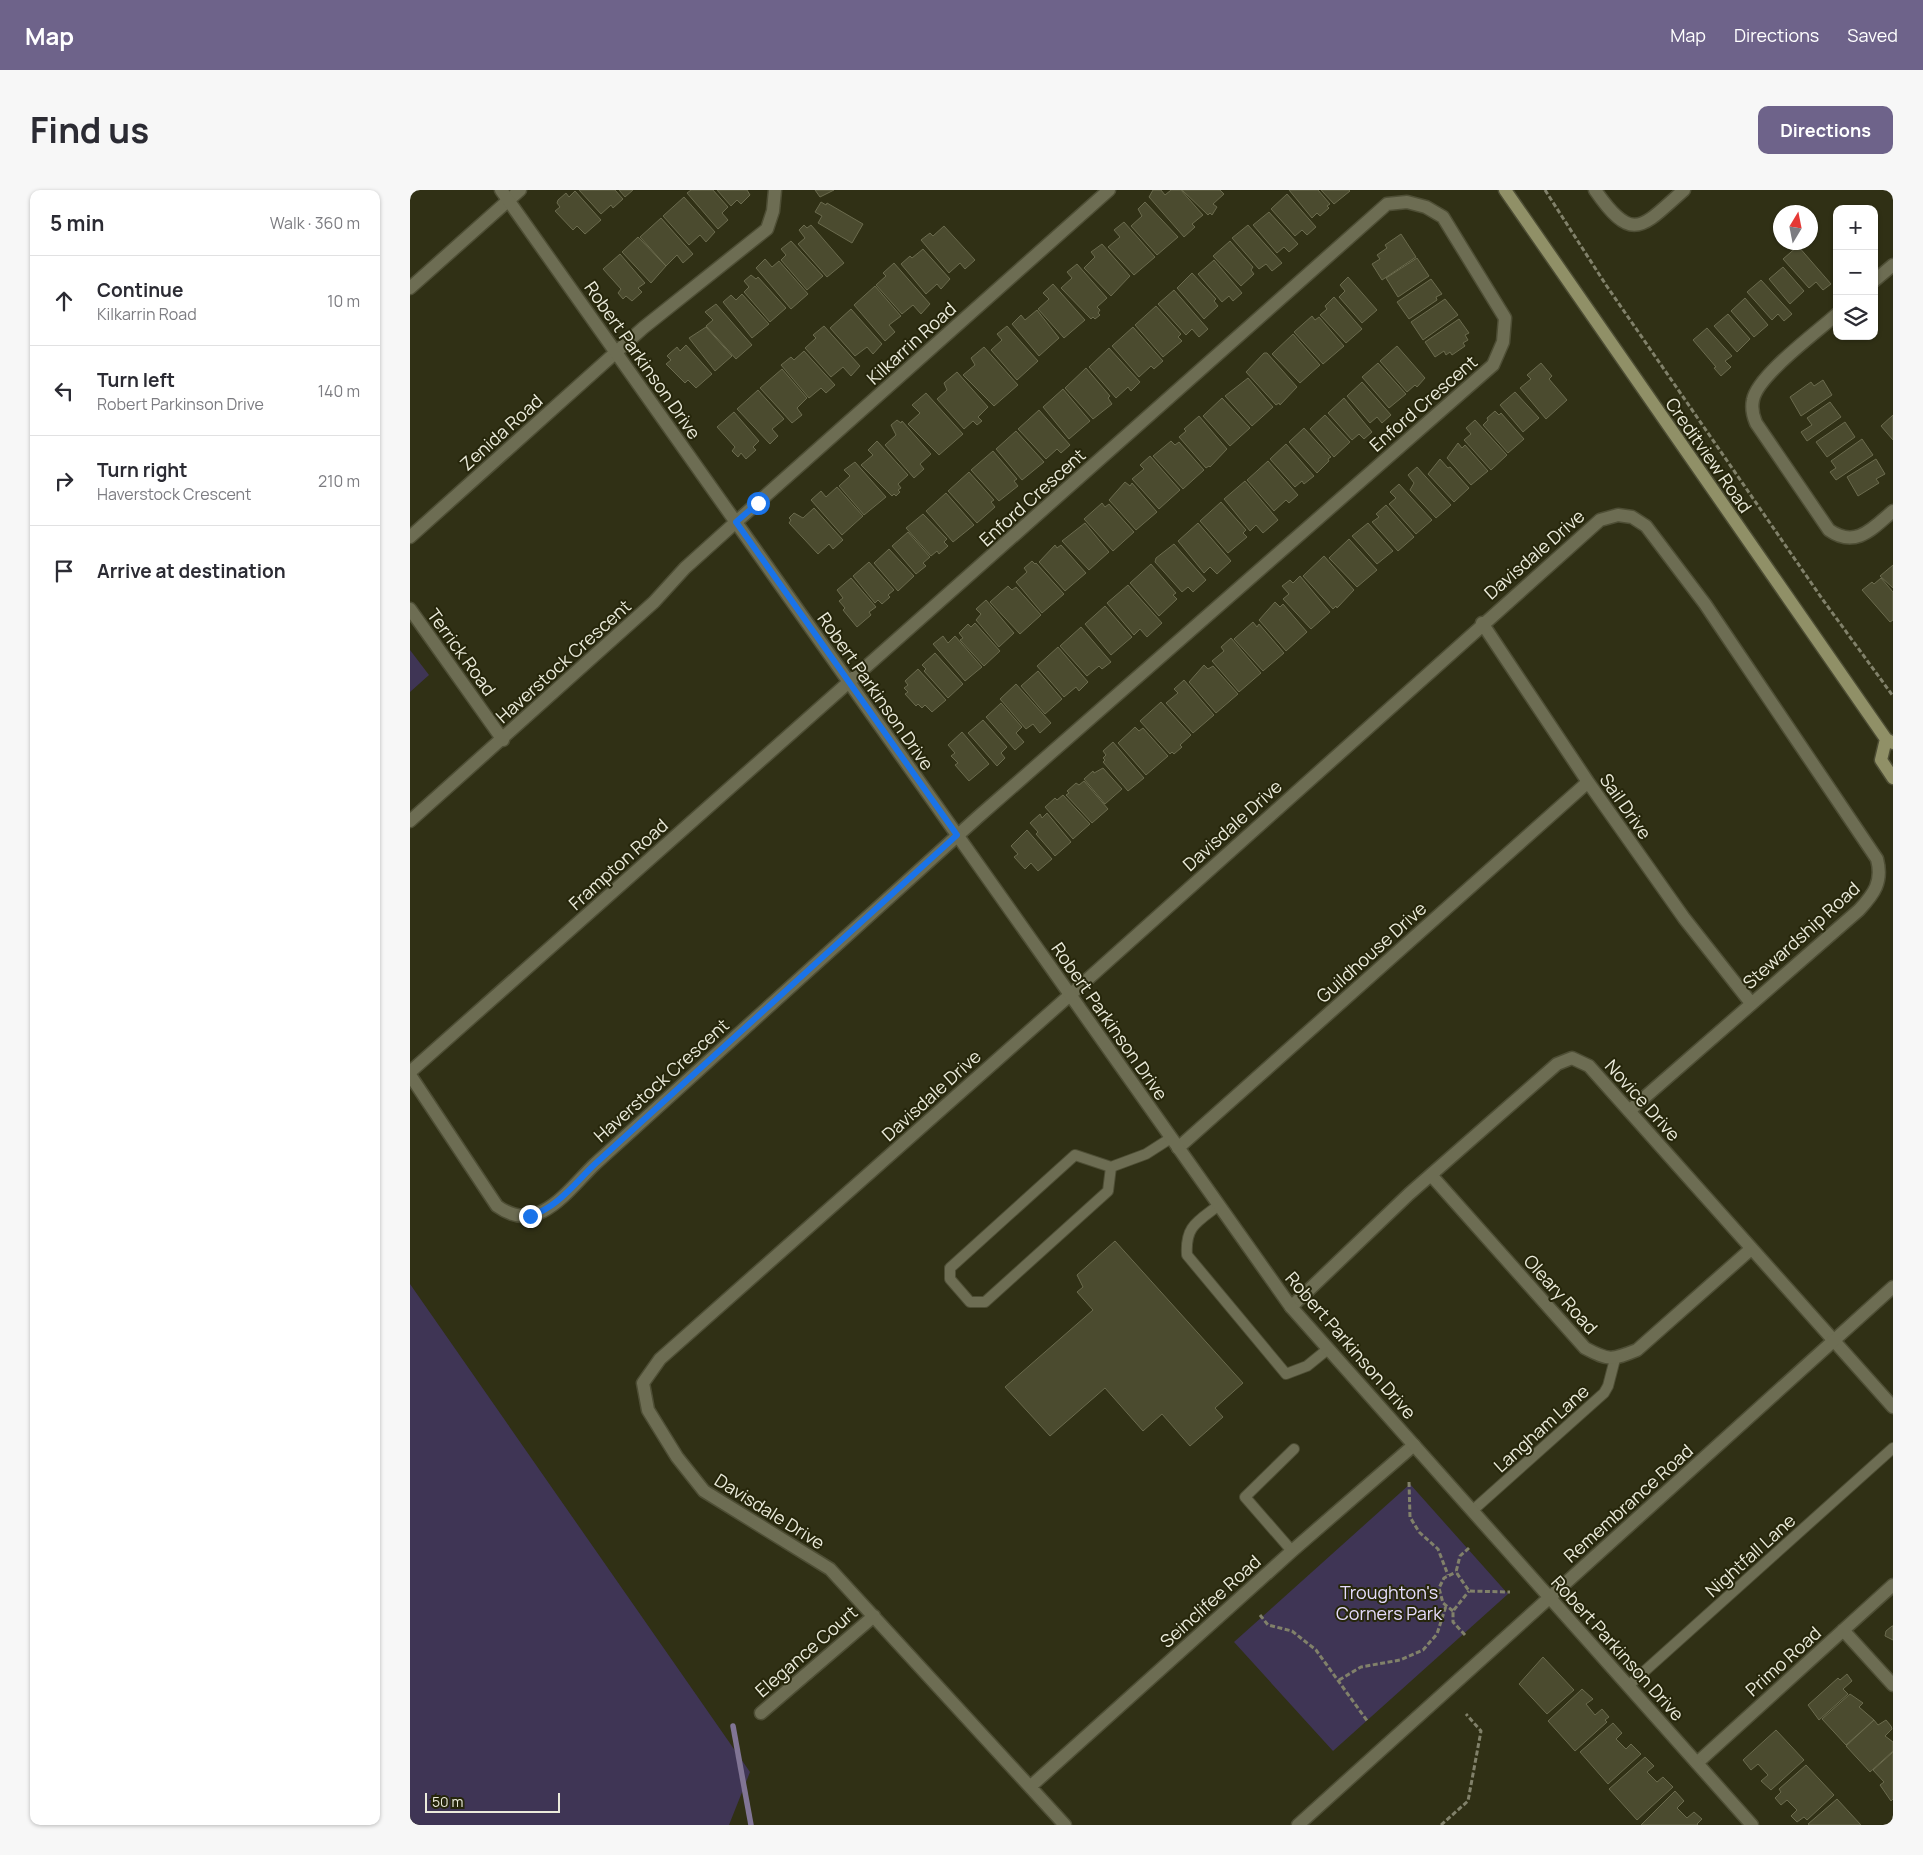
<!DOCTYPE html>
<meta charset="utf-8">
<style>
:root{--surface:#fff;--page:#f7f7f7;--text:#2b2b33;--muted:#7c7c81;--line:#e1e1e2;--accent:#6e638a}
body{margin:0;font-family:Manrope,sans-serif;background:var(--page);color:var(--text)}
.controls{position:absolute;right:15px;top:15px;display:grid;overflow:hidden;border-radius:10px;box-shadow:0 1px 4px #0004}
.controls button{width:45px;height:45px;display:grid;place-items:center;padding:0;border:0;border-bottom:1px solid var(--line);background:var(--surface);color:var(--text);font:25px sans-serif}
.compass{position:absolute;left:1363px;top:15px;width:45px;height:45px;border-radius:50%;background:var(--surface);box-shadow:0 1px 4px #0004;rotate:10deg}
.scale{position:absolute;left:15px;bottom:12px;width:135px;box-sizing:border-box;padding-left:5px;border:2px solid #ebebdb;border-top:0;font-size:14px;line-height:18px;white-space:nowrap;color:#ebebdb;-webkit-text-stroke:4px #26260b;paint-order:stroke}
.stop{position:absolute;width:15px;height:15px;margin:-11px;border:4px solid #1a73e8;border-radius:50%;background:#fff}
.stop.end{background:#1a73e8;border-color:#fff;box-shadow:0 1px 5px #0008}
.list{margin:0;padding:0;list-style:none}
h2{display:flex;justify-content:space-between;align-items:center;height:65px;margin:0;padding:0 20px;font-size:21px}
h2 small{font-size:16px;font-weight:400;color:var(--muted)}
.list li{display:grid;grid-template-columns:32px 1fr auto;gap:15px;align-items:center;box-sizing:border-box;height:90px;padding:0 20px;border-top:1px solid var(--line)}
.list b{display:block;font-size:19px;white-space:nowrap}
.list p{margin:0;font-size:16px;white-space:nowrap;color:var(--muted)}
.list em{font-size:16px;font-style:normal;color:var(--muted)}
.icon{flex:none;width:28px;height:28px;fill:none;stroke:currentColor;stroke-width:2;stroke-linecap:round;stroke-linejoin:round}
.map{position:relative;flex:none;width:1483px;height:1635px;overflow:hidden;border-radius:10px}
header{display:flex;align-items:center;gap:30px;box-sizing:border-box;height:70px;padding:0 25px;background:var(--accent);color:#fff}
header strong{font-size:24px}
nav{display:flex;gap:28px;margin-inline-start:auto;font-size:18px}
.intro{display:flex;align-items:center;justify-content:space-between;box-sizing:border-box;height:120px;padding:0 30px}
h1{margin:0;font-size:35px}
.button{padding:12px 22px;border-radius:10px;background:var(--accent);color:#fff;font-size:18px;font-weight:700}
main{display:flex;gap:30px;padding:0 30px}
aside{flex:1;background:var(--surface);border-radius:10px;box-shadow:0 1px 4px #0004}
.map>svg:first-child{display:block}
.green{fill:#3f3555}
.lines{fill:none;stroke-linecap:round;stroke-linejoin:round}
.stream{stroke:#817595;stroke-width:5.5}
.building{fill:#4b4b2f;stroke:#6b6b4e}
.service-casing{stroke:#4e4e35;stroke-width:12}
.minor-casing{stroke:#4e4e35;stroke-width:15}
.tertiary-casing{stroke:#4e4e35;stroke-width:15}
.secondary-casing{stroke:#4e4e35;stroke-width:15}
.path{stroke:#81816a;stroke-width:3;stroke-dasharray:5 2.5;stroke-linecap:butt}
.service{stroke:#6d6d53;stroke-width:10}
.minor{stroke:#6d6d53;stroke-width:12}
.tertiary{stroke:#6d6d53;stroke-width:12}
.secondary{stroke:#909067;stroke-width:12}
.route{stroke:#1a73e8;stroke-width:6}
.labels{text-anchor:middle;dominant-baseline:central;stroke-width:4;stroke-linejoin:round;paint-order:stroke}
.street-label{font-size:18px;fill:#ebebdb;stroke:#26260b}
.park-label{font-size:18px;fill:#e5dcfd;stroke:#26260b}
</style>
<header>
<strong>Map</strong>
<nav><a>Map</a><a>Directions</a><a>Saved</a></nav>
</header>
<div class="intro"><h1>Find us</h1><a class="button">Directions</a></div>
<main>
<aside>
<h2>5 min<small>Walk · 360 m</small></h2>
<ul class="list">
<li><svg class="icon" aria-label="ahead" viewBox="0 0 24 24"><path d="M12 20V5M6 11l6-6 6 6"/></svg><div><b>Continue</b><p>Kilkarrin Road</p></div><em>10 m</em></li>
<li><svg class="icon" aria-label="left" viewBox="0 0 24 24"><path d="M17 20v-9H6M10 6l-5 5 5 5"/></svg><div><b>Turn left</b><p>Robert Parkinson Drive</p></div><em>140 m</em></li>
<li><svg class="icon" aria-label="right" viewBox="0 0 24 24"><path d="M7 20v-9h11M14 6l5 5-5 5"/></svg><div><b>Turn right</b><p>Haverstock Crescent</p></div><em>210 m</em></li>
<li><svg class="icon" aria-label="arrive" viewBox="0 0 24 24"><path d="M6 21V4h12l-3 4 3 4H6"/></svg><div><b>Arrive at destination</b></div></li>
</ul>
</aside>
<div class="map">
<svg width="1483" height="1635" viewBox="0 0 1483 1635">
<rect width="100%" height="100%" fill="#303015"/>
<!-- green -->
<path class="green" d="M0,460L19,485L0,502Z
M0,1094L340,1582L319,1635H0Z
M1000,1294L1098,1404L923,1561L824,1452Z"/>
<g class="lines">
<!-- stream -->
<path class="stream" d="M323,1536L341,1635"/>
</g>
<!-- building -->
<path class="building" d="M169,0H205L213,9L203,18L201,15L191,24Z
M209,0H223L215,7Z
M281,0H303L318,17L312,23L318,30L308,39L277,3Z
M307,0H337L340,5L331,14L327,10L321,16Z
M405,0H424L410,7Z
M743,0H751L755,5L761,0H771L793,25L782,34L785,37L774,47L739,7Z
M772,0H810L814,4L803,14L807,17L802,25L800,23L798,25Z
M879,0H908L920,14L917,16L919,18L910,26L907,23L902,28Z
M911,0H939L940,1L924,14Z
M165,1L191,30L175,44L167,36L163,40L145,21L150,17L147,13L148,10L156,3L159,7Z
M877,4L906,37L897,45L892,40L885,46L861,19Z
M274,7L305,42L296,52L290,45L279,55L253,26Z
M411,12L416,15L417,13L453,34L442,53L408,33L412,26L405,22Z
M735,12L768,47L747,65L721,36L732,26L728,19Z
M859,22L888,54L879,62L874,57L867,63L843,35Z
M251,28L283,64L273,73L267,65L256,76L230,47Z
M714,32L745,67L724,85L698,57L710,47L704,40Z
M394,35L397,38L401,35L434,73L417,87L388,54L395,48L389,40Z
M838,35L872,73L862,81L856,74L849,79L822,48Z
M534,36L565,70L555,79L550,73L539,83L511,50L520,43L523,46Z
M991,44L1006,67L972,90L962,74L970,69L967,65L977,58L975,55Z
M228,47L256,76L241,93L212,62Z
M381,51L413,86L397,100L371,70L376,65L371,59Z
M820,51L843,77L841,80L844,84L831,96L803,66Z
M692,54L720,86L701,106L674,78L685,67L681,62Z
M1388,56L1421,94L1413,100L1406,92L1399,98L1373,69Z
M513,59L540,89L531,99L527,94L516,104L491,74L500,66L502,68Z
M210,64L235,93L228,98L232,102L222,111L216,106L213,109L208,103L211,99L193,79Z
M1007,68L1019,86L988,107L976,88Z
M355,69L362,77L369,71L398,104L381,119L346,78Z
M804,70L832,103L823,111L819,106L812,112L788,84Z
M484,73L520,114L511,124L503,115L492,124L466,95L476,86L473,83Z
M667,74L697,108L687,117L690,120L688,123L690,125L685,129L683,127L681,129L651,98L662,88L657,82Z
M1373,77L1394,101L1380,114L1359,89Z
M782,83L806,109L804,111L808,116L794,129L767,98Z
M341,85L346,89L348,87L376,118L360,132L334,102L339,97L334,91Z
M938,87L967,120L952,133L929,107L935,101L930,95Z
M1021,89L1032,104L1026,107L1027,110L999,129L987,112Z
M1351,90L1382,124L1374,131L1368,124L1362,130L1337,102Z
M643,94L675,130L654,148L628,119L639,109L633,103Z
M465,96L491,126L479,135L485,142L475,151L444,115Z
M764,100L798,139L789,147L782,139L776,145L748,114Z
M332,104L359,134L342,148L313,112L321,105L326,110Z
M924,107L952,139L936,153L910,125L917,119L915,116Z
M1335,108L1358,135L1344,147L1321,121Z
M1035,109L1048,125L1013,150L1001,132Z
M306,114L342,155L326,169L296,136L303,130L295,122Z
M746,116L771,144L768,147L772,151L753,167L725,135Z
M441,119L472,154L463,164L457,157L445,166L420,138Z
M627,120L649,148L629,166L602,134L611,125L615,130Z
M1318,124L1340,149L1327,162L1304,136Z
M902,126L905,130L909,127L934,156L913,174L884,142Z
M1049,129L1059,143L1055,145L1058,150L1053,153L1055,156L1042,165L1040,162L1036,165L1034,161L1025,167L1015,152Z
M414,136L450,176L441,186L433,177L421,187L395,158L406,148L403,145Z
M597,136L628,171L607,190L581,160L592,150L587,144Z
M296,137L322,166L305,181L279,148Z
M723,137L753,171L744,179L741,176L729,187L702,156Z
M1297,138L1322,166L1315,171L1321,177L1311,186L1304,178L1306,177L1283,150Z
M883,144L910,175L890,193L862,164Z
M276,155L302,184L286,198L278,190L275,193L256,174L261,170L257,166L259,164L267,157L270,161Z
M987,156L1015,188L1007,197L1005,195L997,202L970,171Z
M574,157L608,195L584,216L553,185L565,175L561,168Z
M699,158L730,192L721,201L718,197L706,208L679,177Z
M394,161L425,195L416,203L411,198L399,208L371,175L381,167L384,170Z
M854,163H857L887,197L870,215L869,213L866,215L836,182Z
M968,173L996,204L979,218L952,187Z
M1131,173L1142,186L1139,189L1157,210L1136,229L1110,198L1121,189L1117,185Z
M676,178L700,206L698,208L702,214L683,229L655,198Z
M372,179L397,208L387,218L392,225L382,233L350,198Z
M547,182L578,217L568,227L572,231L567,235L563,231L554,239L527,209L537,200L534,193Z
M838,188L863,217L842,236L815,206Z
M1413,190L1422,205L1391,226L1380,207L1401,192L1404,196Z
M952,192L981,225L972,233L967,227L960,233L937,206Z
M653,199L680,231L659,249L633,217Z
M348,200L374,229L362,239L368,246L360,254L327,219Z
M1105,202L1129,228L1113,242L1090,215Z
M516,203L553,244L529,265L498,234L510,223L502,215Z
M812,208L840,238L820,256L793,226Z
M934,208L962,242L954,249L949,244L942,250L918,223Z
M1420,212L1431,227L1397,251L1391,242L1402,235L1397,228Z
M629,220L660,255L651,263L647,259L636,269L608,239Z
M1085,221L1089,225L1091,223L1114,249L1098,263L1073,235L1078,230L1077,228Z
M324,222L349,251L343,257L346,260L336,269L331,263L328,267L322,261L325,257L307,237Z
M915,225L940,252L924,267L900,239Z
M1483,225V250L1471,236Z
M789,226L817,259L800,277L799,276L796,278L769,247L776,241L774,239Z
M487,230L491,233L492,231L521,264L510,274L514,279L504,288L475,255L486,245L481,235Z
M1065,230L1097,265L1081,280L1054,250L1061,244L1056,238Z
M1435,232L1445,247L1417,267L1406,252Z
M894,238L921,267L918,269L919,271L907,283L879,252Z
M606,241L634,272L612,290L586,259Z
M1452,249L1463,265L1426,290L1420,282L1426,278L1421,271Z
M467,251L498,285L488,294L491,298L488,300L490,302L486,306L484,304L482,306L451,275L463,265L458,260Z
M761,251L765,255L769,252L794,280L773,299L743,266Z
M1048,253L1052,258L1055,255L1078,281L1061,295L1037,268Z
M876,254L904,286L894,294L892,291L885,297L860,269Z
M583,261L607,289L604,291L608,296L589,311L561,280Z
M740,266L770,300L749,319L722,289L734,279L730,275Z
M1030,269L1038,278L1040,277L1059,298L1044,312L1018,284Z
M1466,269L1475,284L1466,289L1469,293L1448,306L1437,287Z
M858,271L888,305L879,313L876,310L864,321L837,290Z
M445,272L476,307L454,325L429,296L440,286L434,280Z
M1007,277L1041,315L1026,328L1000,300L1004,293L998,285Z
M559,282L584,310L581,312L585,317L567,333L538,301Z
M835,291L868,330L853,343L846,335L840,341L814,309Z
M715,292L720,296L722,293L747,322L726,340L699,310Z
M989,294L1022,330L1006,344L979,314L986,308L980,302Z
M427,297L453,326L432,345L401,310L411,301L416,307Z
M536,303L564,335L543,352L516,321Z
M811,312L836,340L833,343L837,347L818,363L790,331Z
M692,313L695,317L699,314L724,342L703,361L674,329Z
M976,315L1004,347L988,361L962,332L969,327L966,324Z
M404,318L433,350L423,359L419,354L408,364L379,333L381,330L379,328L384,323L393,328Z
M513,324L537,349L534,352L538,356L529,364L527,361L521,366L496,338Z
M675,333L699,362L679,380L652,351Z
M788,333L821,371L807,384L800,377L794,383L768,351Z
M958,333L983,361L967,374L942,346Z
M498,342L520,367L513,373L516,376L506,384L482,356Z
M939,349L967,380L947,397L919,368Z
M764,354L796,390L783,402L778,397L772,402L745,372L746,368Z
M645,355L647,358L651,355L676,383L655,401L629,372Z
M479,359L504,386L488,401L464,373Z
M914,366L944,400L927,418L926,416L923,419L893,386Z
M622,371L625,374L626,373L654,404L632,423L606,392L617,382L614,378Z
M459,372L484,400L478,405L480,407L472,414L468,410L465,413L443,386Z
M741,374L766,403L763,405L767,409L749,426L720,393Z
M1483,375V398L1470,386Z
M890,386L920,422L901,439L873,409L879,404L872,396L880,390L883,393Z
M441,388L466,417L459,422L461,425L447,437L433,420L435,418L429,411L433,408L427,400Z
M1471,388L1483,402V430L1480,432L1452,400L1462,392L1464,394Z
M718,395L752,433L737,447L730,439L724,445L697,413Z
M598,396L602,400L606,397L631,425L610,444L580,412Z
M576,410L604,443L589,457L566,430L571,424L566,419Z
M865,412L870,417L873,414L897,442L876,461L849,430Z
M695,416L722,447L701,465L675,434Z
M843,432L847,437L849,434L874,463L853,481L824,449Z
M565,433L590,461L574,476L550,450L553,448L549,443L558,434L561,437Z
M671,437L701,472L692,479L689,476L677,486L650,456Z
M533,446L538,453L545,446L572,477L555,491L523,454Z
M821,448L851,483L829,502L802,471L814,461L811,457Z
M648,457L678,492L669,501L666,497L654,507L627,476Z
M525,463L553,494L538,508L514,481L516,479L512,475Z
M794,475L798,479L803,476L828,504L806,523L779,492Z
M508,479L536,510L522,522L515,515L512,518L508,514L506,516L495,504L498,502L494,498L498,495L495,491Z
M628,481L652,509L635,524L611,496Z
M774,490L804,525L783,543L756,513L768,503L764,499Z
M606,494L641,533L630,543L623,534L616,539L590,509Z
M751,512L781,545L770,555L772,557L764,564L762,562L760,564L730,531Z
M591,513L612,537L606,543L614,552L605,560L576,527Z
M573,530L597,557L591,563L595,568L587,576L558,543Z
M725,537L729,541L733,538L758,566L736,585L708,553Z
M552,542L579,574L559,591L545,575L548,573L541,566L545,563L538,555Z
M703,552L734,588L718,601L693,572L695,570L693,568L696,565L693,561Z
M693,578L712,599L695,614L674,589L683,581L684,583Z
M674,591L698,619L682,633L656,605L659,603L657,601L666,593L669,595Z
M653,605L680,634L663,649L635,617L645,608L647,610Z
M637,623L661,652L645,666L626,644L628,642L620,633L630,624L632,628Z
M617,640L642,669L628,681L621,673L615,679L604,667L608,664L601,656Z
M705,1051L833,1193L805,1218L813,1227L780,1256L752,1224L733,1241L695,1198L640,1246L595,1197L683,1120L667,1102L673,1097L667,1085Z
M1482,1436H1483V1450L1475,1446L1476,1441Z
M1133,1467L1164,1500L1137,1524L1109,1494Z
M1437,1484L1442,1491L1433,1499L1438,1504L1409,1530L1398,1515L1428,1488L1430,1490Z
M1172,1499L1183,1509L1176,1514L1185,1525L1192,1519L1199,1527L1195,1530L1197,1532L1165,1561L1138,1531Z
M1440,1504L1453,1513L1449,1517L1464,1530L1436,1555L1412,1529Z
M1464,1530L1468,1535L1476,1530L1481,1536L1482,1539L1475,1546L1483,1552V1561L1460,1582L1436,1556Z
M1203,1533L1212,1543L1206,1549L1216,1559L1221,1554L1231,1564L1198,1594L1170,1562Z
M1366,1540L1394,1570L1361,1600L1351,1591L1358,1585L1348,1574L1341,1580L1333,1570Z
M1483,1562V1609L1481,1611L1470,1595L1474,1592L1463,1580Z
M1235,1567L1244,1576L1237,1582L1247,1592L1253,1587L1263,1597L1227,1630L1199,1599Z
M1396,1575L1424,1605L1397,1630L1394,1627L1387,1632L1381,1626L1387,1620L1377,1610L1371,1615L1365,1608L1371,1602L1369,1599Z
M1265,1601L1274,1611L1267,1618L1277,1628L1284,1622L1292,1629L1287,1634L1288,1635H1231Z
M1427,1609L1451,1635H1399L1398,1634Z"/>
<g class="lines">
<!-- service casing -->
<g class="service-casing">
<path id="service" d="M701,977L698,1001L575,1112H560L540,1089V1078L665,965L701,977L736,964L761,948
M809,1015C787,1032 775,1036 777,1065L876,1184L897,1176L918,1159
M1062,1321L1194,1203L1198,1196L1205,1169
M882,1361L835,1307L884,1259
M1218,1496L1483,1258"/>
</g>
<!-- minor casing -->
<g class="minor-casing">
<path id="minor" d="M1185,0C1223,55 1232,37 1274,0
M1464,91L1483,75
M0,98L110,0
M1427,124C1407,142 1347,186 1343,210C1341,219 1343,226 1346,233L1419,340C1446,359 1463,338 1483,321
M0,347L233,138L357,39L363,21L365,0
M0,419L93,550
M1072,433L1178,592L1274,728L1341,813
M0,631L244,412L275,378L326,332
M0,882L977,14L997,12L1016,17L1033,27L1095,128L1093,152L1083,175L568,627L185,974C157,1001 128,1046 87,1016L0,885
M768,958L1178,592
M1021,985L1175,1158C1199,1171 1202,1170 1227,1160L1341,1059
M881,1117L999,1004L1147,874L1162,868L1179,876L1483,1217
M1433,1440L1483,1495
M351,1523L464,1426
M1287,1573L1483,1395
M621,1596L882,1361L1004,1255
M655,1635L420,1379L294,1301L267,1267L238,1220L233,1193L250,1169L660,805L1190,330L1208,325L1222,327L1236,336L1295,414L1467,669C1473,692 1464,704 1449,720L1219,921"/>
</g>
<!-- tertiary casing -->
<g class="tertiary-casing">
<path id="tertiary" d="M91,0L881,1117L1342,1635
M326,332L699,0
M888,1635L1483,1097"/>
</g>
<!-- secondary casing -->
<g class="secondary-casing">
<path id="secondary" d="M1095,0L1476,549L1483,553
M1476,549L1471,570L1483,588"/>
</g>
<!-- path -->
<path class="path" d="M1135,0L1196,95L1413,410L1483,506
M999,1292L1000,1327L1009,1342L1028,1359L1038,1385
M1059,1358L1050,1366L1046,1382L1059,1401L1100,1402
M1043,1421L1033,1413L1029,1398L1034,1388L1046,1382
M850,1425L858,1435L882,1441L906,1460L958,1532
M1055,1445L1043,1432V1421L1059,1401
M929,1490L951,1477L990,1470L1013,1460L1027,1444L1036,1416
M1031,1635L1058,1611L1071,1541L1056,1524"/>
<!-- service -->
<use href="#service" class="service"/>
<!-- minor -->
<use href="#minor" class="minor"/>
<!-- tertiary -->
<use href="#tertiary" class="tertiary"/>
<!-- secondary -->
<use href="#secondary" class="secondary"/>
</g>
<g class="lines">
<!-- route -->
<path class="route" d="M120,1026C147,1018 165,993 185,974L547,645L326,332L348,313"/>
</g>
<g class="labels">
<!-- street labels -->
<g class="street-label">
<text transform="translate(501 153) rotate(-42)">Kilkarrin Road</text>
<text transform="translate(233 170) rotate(55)">Robert Parkinson Drive</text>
<text transform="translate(1013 213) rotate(-41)">Enford Crescent</text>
<text transform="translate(91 242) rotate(-42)">Zenida Road</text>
<text transform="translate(1299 265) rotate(55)">Creditview Road</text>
<text transform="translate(622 307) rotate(-42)">Enford Crescent</text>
<text transform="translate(1124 364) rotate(-41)">Davisdale Drive</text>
<text transform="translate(52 462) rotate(54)">Terrick Road</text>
<text transform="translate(153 471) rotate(-42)">Haverstock Crescent</text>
<text transform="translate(466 501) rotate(55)">Robert Parkinson Drive</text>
<text transform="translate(1216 616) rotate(55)">Sail Drive</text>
<text transform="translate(822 635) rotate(-42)">Davisdale Drive</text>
<text transform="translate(208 674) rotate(-42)">Frampton Road</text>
<text transform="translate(1391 745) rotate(-42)">Stewardship Road</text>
<text transform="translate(961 762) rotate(-42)">Guildhouse Drive</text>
<text transform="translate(700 831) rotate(55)">Robert Parkinson Drive</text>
<text transform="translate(251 890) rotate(-42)">Haverstock Crescent</text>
<text transform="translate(521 905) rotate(-42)">Davisdale Drive</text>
<text transform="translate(1233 910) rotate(48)">Novice Drive</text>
<text transform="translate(1151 1104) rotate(48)">Oleary Road</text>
<text transform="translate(941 1155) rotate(49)">Robert Parkinson Drive</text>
<text transform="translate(1131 1238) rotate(-42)">Langham Lane</text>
<text transform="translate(1218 1313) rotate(-42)">Remembrance Road</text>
<text transform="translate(360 1321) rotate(32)">Davisdale Drive</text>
<text transform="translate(1340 1365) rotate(-42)">Nightfall Lane</text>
<text transform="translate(800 1411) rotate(-42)">Seinclifee Road</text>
<text transform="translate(1208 1458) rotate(48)">Robert Parkinson Drive</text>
<text transform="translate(396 1461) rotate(-41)">Elegance Court</text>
<text transform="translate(1373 1471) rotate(-42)">Primo Road</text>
</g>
<!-- park labels -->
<g class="park-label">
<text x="979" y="1402">Troughton's<tspan x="979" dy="21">Corners Park</tspan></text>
</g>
</g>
</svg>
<div class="controls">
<button>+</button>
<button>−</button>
<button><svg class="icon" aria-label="layers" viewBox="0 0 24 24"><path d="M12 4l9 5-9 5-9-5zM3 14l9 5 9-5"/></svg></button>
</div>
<svg class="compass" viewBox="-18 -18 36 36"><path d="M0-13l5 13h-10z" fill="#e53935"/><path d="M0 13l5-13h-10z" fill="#7c7c81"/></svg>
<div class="scale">50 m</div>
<div class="stop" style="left:348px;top:313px"></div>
<div class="stop end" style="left:120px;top:1026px"></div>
</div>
</main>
